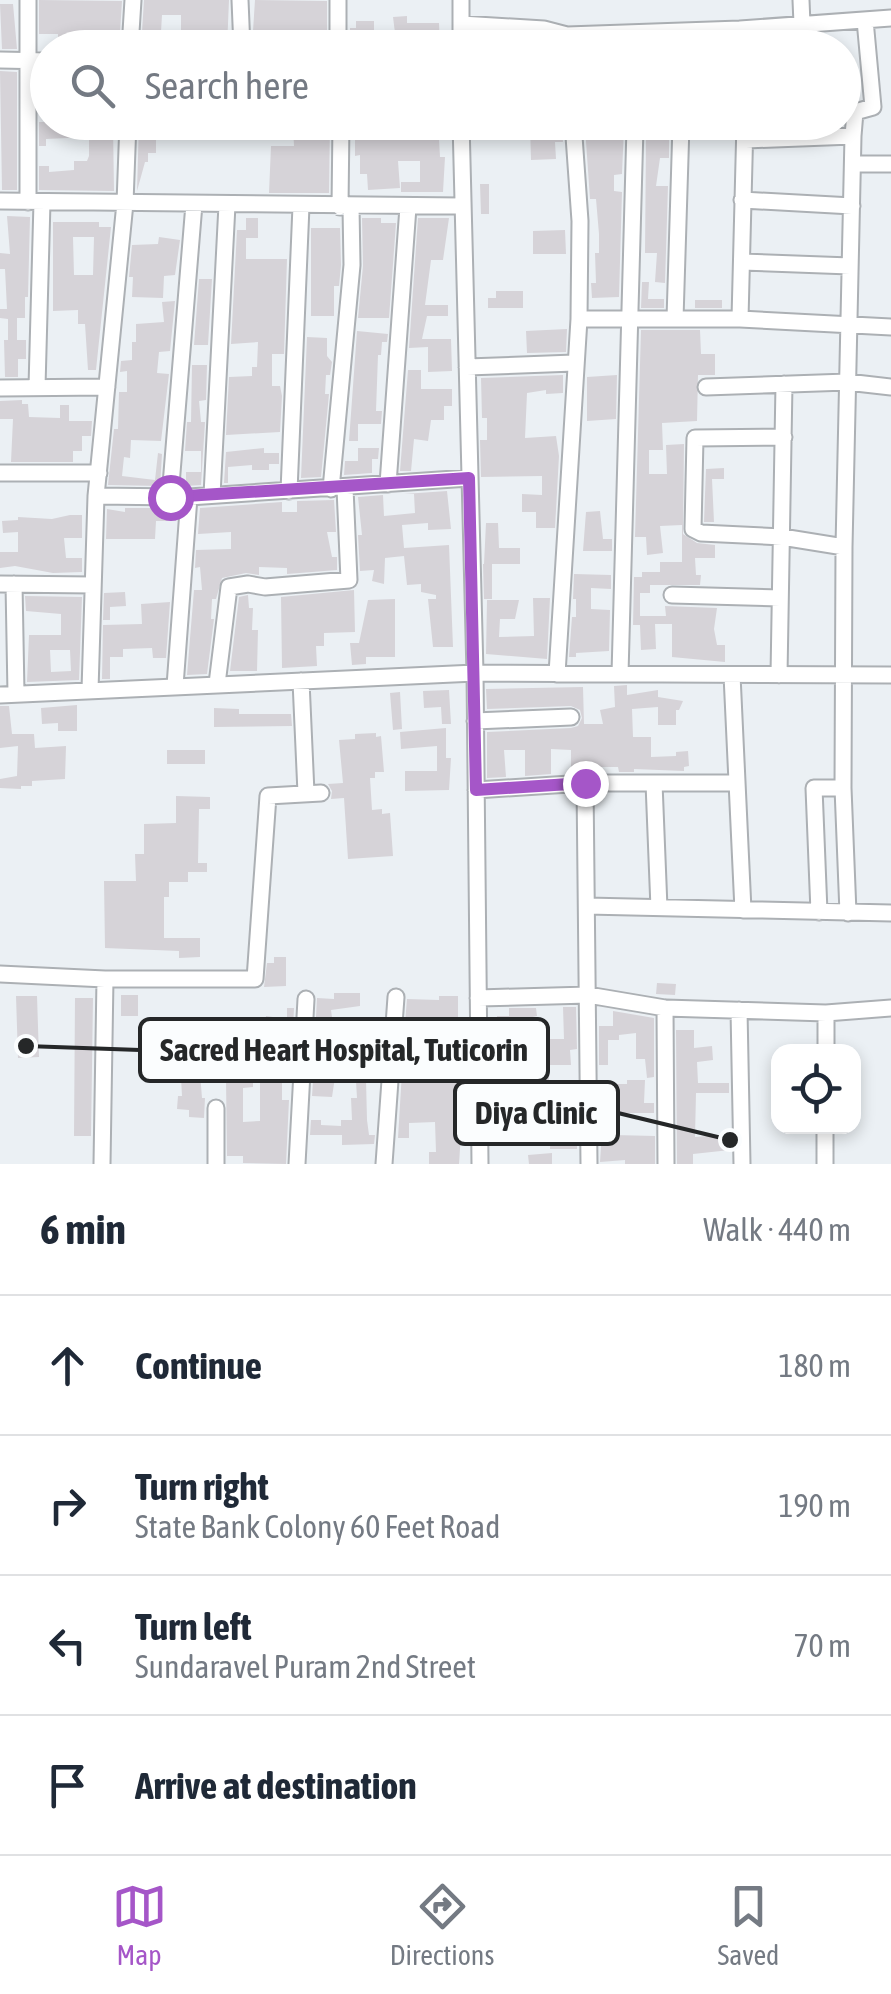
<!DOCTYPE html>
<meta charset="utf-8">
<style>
:root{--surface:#fff;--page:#f6f6f7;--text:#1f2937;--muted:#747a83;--line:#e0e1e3;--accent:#a556c8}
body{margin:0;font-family:"Asap Condensed",sans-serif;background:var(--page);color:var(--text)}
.controls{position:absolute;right:30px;bottom:30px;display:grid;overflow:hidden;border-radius:20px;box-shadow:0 5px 15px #0003}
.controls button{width:90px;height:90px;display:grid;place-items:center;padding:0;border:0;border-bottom:2px solid var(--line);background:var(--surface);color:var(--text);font:50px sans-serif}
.stop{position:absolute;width:30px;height:30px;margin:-22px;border:8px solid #a556c8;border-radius:50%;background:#fff}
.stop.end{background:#a556c8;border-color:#fff;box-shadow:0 2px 10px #0008}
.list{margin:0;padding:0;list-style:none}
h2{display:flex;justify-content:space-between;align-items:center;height:130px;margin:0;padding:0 40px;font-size:42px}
h2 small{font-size:32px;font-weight:400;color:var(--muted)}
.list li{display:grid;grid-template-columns:65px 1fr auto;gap:30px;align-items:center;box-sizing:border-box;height:140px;padding:0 40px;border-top:2px solid var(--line)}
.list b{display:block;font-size:38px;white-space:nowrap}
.list p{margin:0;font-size:32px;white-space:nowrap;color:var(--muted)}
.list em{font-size:32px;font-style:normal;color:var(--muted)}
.icon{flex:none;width:55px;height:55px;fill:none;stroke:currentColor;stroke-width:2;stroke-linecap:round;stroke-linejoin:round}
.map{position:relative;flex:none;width:891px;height:1164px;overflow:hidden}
.search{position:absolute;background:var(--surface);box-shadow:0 5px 15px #0003;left:30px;right:30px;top:30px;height:110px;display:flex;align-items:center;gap:25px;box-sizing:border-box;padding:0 35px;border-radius:55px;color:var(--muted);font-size:38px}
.sheet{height:690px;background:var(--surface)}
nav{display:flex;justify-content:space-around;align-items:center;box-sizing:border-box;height:140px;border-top:2px solid var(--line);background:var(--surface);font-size:28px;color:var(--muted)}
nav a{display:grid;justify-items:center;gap:5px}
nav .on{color:var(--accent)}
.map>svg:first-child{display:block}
.building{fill:#d6d3d8;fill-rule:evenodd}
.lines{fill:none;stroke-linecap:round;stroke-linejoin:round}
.minor-casing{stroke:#acb0b4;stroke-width:19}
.minor{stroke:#fff;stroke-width:15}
.route{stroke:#a556c8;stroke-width:12}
.leader{fill:none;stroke:#252728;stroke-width:4}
.callout-dot{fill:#252728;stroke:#fbfdfe;stroke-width:4}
.callout{fill:#fbfdfe;stroke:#252728;stroke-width:4}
.callout-label{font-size:32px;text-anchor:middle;font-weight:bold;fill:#252728}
</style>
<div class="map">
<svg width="891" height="1164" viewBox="0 0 891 1164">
<rect width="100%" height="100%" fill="#ebf0f4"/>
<!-- building -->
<path class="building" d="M39,0L122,1L119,48H93V38L58,39V34H39Z
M144,0H229L227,48H181V15H162L160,48H141Z
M255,0L327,1V48H274V31H253Z
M0,4H13L17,49H2Z
M407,16V23H439L440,48H370V37H350V28H356V21H374V33H395L393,17Z
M511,40H542L559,45V48H511Z
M0,71L17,72V190H2Z
M39,122H75V127L113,126L114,191L39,190V166H49V172L74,170V161H87L89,156V137L46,139V146H39Z
M139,122H156V153H148V162H145L137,191Z
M308,122H330L329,193H269L271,146H294L293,126H307Z
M355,122H438L440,157H445L443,192H401V182H420V161H398L400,188L368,190L367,174H360V155L355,156Z
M588,122L624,127L622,174L614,175V191L622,192L619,297L592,298L591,283H596L595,253H599V234L596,199H590L585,127H589Z
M562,124L563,142H555L556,159L531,160L530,125Z
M669,137V158H660L656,186H668L665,283L655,282L657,253H645L646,138Z
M480,184H489V214H481Z
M7,216L30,217L28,297H25V318H17V340H26V359H18V377H5L4,340H8V319L0,318V309H7L5,269H0V253L10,254Z
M246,218H258V238H246Z
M362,218H381V223H396L389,318H358L363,266Z
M418,218H449L443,260H431L425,305H448V316H427L422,339H451L452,371L428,372V347L409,348Z
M53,222H99V227H111L96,370H88L85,324H78V310L53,311ZM73,237H94L93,275H74Z
M311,228H340L341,265L339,286H334V316H311Z
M237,230H246V259H287L284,354H272V386H280L282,396L280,432L226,435L229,377L252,376V367H257L258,342L231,344Z
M565,230L566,254H533V231Z
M159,237L180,240L175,275L164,276L163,298L132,297L133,277H129L132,245L158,244Z
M199,279H212L208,345H194Z
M642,282H649L648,299H664V308H641Z
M496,291H523V308H488V298H496Z
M695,300H722V308H695Z
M175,301L170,351L159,352L157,373L169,374L161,441L131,440L130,458L124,457L122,476L155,480L158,453L162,454L160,486L108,485L114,429H118L119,392H127V371L120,372L121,361L132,360V342H136V324L164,322L162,302Z
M567,329L566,352L527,353L526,331Z
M641,330H700L701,354H715V375H698L697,421L662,423L663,450H649V474H667L666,445L684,444L683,534L697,543L715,545V558H695L696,575H701L700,585H650V593H640V616H666L665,606L717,608L714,629L717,645H725V662L672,657V624H655L656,649L641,650L640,625H633L634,577H642V572H660V562H682V525L660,526L663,553L647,555L646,537H635Z
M357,331L388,334L387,342H382L381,355H378L376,411H382L381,424H358V441H349Z
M307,337L327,338V356L332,362L330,375H326L325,394H329L321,477L301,478Z
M192,365H207L206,400L199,401L201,422H205L201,485L186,486V472H201V451H185L187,422H191Z
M408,370H421V389H452V406H444V420H431L428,441L414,439L411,471H400Z
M563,375V393L546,394V390L527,393L525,438L556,436L559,456L555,528H536V512H522V494L542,495V476L481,477L480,440H487V418H482L481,378Z
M617,375L616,419L587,421V377Z
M22,400V404H28L29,417L60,418V405H69V421H92L91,436H82V451H73V462H11L13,419H0V401Z
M264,448V453H279V464H269V470H252V465L228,467V483H224L226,452Z
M358,448H379L378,459H372V473L344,475L345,461H358Z
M724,468V479H712L714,522H704L706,469Z
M447,491L451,529L428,530V523L402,525L404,548L449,545L453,647H433L428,599H436V595L421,592V584L407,585L404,556L385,558L384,584L372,581L374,570L360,571L358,535H362L358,497L383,495L384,516L415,513L414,494H404Z
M334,500L336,532H327L332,557H337V570L287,574V568L259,567V575L246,573L222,578L216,599H212L211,619H214L207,674L187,675L194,590H202L200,567L195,568L196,550L231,549V532L198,534L200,508L282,502V512H297V501Z
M125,508H177L176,521H156L155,539H106L107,509L125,512Z
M600,511L603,539H612V551H583L586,512Z
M70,515H82V538H64L66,558H82V572L53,573L15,566L0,568V552H18V532L3,533L2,521L18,520V517L52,519Z
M486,523H498L499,548H520V564H484Z
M483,564H492V599H484Z
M574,574L611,575V589L591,588V609L610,610L609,651L576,653V657H569L572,617H576V599H573Z
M354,590L355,632L324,633V646H316L317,666L282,668L281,597Z
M125,592L126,606L110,607V620H103L104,593Z
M248,595L249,608H253L252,630H258L257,671H230L239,597Z
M25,596L82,597L79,680L27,682L29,635H61V614L26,611ZM50,650H70L71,671L51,672Z
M533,598H550L547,659L486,654L487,600H519L515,619H500L499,637L534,636Z
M395,599V657H366V664L352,665L350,643H359L368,600Z
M170,602L166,658H153L152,648L123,649V657H110V679H102L103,625L142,624L141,604Z
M627,685V695L658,690V697L683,701L679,710H676V725H658V707L632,709L633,737H651V757L676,756V752L688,751L689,766L684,767V771L634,769V772H619L618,767H600V772L571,770V750L551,749V774L525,776V750H504L506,777L487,778V732L571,728L578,726L582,718L580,710L571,706L487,709L486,689L583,687L584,724H603L600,710L615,707L614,686Z
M449,690L451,724H442L441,707L424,708L423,691Z
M400,692L402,729L393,730L390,693Z
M77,705V731H58V723L42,724L41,708Z
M0,706H9L12,734H34L35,748L66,746L65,779L32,781V786H21V789L0,788V779L17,776L18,746L0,748Z
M214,708L239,709V714H291L292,726L214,727Z
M446,728V758H451L449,790L405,791V771H437V746L401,749L400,732Z
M376,733V737L381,736L384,772H375V778H370L372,810L382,809V814L390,813L393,856L348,859L344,798L331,799L332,791L328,784L343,783L339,740L355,739V734Z
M167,750H205V764H167Z
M176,796L210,797V809H199L198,863H207V872H188V882H169V897H164V938H200V957L179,958V951L105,948L104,881H136L135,854H144V824L176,823Z
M274,957H286V986L264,987L267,963H274Z
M657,983L676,984L675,995L656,994Z
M334,993H360V1006L331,1010L335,1039H362L363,1035L379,1036V1062H365V1052L339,1051L332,1097L312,1096L313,1081L319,1082V1055H314L317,998L334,999Z
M121,995H138V1016H121Z
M16,996H37L39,1057L18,1058Z
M439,996H458V1022L443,1021V1048H464V1058H456L459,1088L456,1118H462L459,1164H429V1152H436L435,1122L409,1123V1138H398L403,1055L430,1044L427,1023H405L407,999L439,1000Z
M75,998H93L91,1136H74Z
M563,1007H576L577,1049L570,1050L571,1065H550V1039H564Z
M287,1008H294L293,1030L265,1027L266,1016L287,1019Z
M509,1008H536L537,1016L510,1022V1052H525V1077H549V1094H527V1090L501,1091V1076L495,1077L497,1016H509Z
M613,1011L654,1018V1077L647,1078L645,1059H636V1033L619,1035V1040H608V1065H599V1026H613Z
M676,1030H694V1048L712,1046L713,1060L697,1062L698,1083H729V1093H696L695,1137L730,1134V1150L693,1154V1164H677Z
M259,1052L292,1053L291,1076H282V1100H289L286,1164L243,1163V1156H227L226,1079L253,1078V1087L243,1088V1122L260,1121V1081H274V1064H259Z
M215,1056L217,1072L200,1073L202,1098H205L204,1118L189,1117V1110L177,1109L178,1096H182L180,1059Z
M366,1080L367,1120L369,1135H375L374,1144L342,1145V1135H310L311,1120H321V1125L341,1126V1120H352L351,1098H357L356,1081Z
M627,1080H645L644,1103H654V1113H617L614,1116V1135L655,1136V1164H625V1160L600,1162L603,1116H600L599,1084H627Z
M551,1110H577V1149H550L551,1127H544L543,1112Z
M552,1153V1164H529L528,1155Z"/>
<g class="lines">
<!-- minor casing -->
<g class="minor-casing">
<path id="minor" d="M28,0V202
M240,0L242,48
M461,0V48
M801,0L803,48
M461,24L544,29L567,35L740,29L741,48
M740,29L891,18
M130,48L133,0
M338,48V0
M0,60L48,61
M461,122L475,673L480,1164
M853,136L855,112L873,107L865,20
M746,140L853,136L844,547L843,788
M853,164H891
M742,200L852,206
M0,201L461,206
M340,207L341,122
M742,262L850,266
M579,319H740L745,122
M740,319L891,327
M467,367L574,363
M37,387L42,202
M706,387L847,382L891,387
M0,388L107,387
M784,437L695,438L693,529L701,533L782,537L844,547
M0,473H99
M388,484L408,207
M331,489L352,265L351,207
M289,491L301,206
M212,495L227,205
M96,496L180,497
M170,497L194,204
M0,584L93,585
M14,584L16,694
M672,595L780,598
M557,674L579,319L580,221L573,122
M620,674L635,127L681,125L675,319
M732,675L743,910
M779,675L784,384
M301,681L306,793
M217,684L229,587L248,584L265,587L349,580L345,488
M175,686L189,497L469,478
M90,690L96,496L125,203L128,122
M0,695L475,673L891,675
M475,721L571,717
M476,790L585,783
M587,906L891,913
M659,908L654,783H737
M819,912L814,788H843L848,913
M0,974L105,979L102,1164
M105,979H255L268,796L321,793
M478,998L588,995L665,1008L826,1013L891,1008
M665,1008L666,1164
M739,1010L742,1164
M826,1052V1013
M216,1108V1164
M297,1164L306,999
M384,1164L396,997
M589,1164L585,783H654
M825,1164V1126"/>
</g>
<!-- minor -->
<use href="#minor" class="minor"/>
</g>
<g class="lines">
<!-- route -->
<path class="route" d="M170,497L469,478L476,790L585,783"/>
</g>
<!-- callouts -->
<path class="leader" d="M26 1046L140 1050M730 1140L618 1113"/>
<g class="callout-dot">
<circle cx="26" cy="1046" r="10"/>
<circle cx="730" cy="1140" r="10"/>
</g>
<g class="callout">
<rect x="140" y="1019" width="408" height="62" rx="10"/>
<rect x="455" y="1082" width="163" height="62" rx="10"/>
</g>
<g class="callout-label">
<text x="344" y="1061">Sacred Heart Hospital, Tuticorin</text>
<text x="536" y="1124">Diya Clinic</text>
</g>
</svg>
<div class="controls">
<button><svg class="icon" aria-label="locate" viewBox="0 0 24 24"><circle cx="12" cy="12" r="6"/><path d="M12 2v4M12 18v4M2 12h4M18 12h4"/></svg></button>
</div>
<div class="stop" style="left:170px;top:497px"></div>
<div class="stop end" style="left:585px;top:783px"></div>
<div class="search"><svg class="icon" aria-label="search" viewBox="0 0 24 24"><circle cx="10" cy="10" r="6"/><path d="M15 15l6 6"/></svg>Search here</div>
</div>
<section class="sheet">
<h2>6 min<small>Walk · 440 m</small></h2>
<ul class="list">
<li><svg class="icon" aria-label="ahead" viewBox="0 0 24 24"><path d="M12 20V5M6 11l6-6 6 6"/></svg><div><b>Continue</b></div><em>180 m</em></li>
<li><svg class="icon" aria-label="right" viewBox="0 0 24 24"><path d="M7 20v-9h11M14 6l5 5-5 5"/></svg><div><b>Turn right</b><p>State Bank Colony 60 Feet Road</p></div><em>190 m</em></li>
<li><svg class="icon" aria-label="left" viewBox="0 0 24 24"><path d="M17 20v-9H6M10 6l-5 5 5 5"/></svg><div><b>Turn left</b><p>Sundaravel Puram 2nd Street</p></div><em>70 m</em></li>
<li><svg class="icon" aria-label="arrive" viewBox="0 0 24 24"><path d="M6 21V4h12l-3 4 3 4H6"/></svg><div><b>Arrive at destination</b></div></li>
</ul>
</section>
<nav>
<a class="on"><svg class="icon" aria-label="map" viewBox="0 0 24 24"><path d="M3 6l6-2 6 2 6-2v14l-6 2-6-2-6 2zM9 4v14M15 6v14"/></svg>Map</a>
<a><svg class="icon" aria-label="directions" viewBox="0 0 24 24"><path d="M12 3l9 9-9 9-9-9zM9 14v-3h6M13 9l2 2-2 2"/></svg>Directions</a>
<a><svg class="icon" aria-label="saved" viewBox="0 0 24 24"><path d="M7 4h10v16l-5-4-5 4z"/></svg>Saved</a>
</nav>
